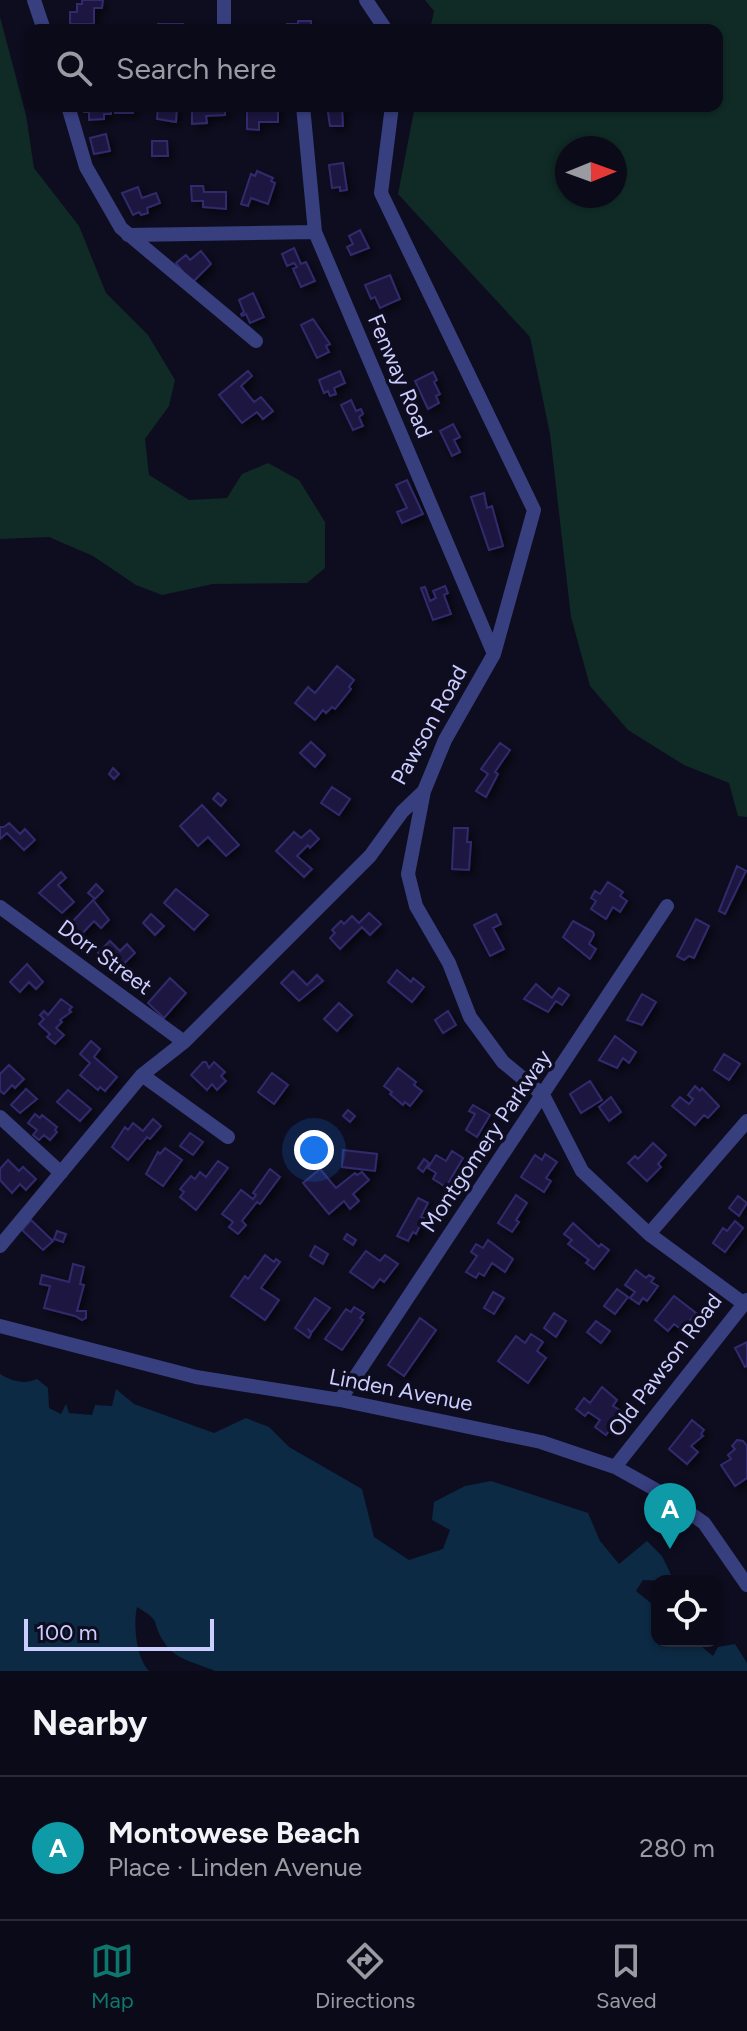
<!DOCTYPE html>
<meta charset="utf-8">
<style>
:root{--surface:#0a0a18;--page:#131321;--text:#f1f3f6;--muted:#999aa2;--line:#2a2b37;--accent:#0f766e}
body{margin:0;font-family:Figtree,sans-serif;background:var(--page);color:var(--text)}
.controls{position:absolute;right:24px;bottom:24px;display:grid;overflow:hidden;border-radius:16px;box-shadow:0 2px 6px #0004}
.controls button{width:72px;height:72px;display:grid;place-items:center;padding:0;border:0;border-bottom:2px solid var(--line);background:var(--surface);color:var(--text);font:40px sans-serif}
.compass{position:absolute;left:555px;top:136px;width:72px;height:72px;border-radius:50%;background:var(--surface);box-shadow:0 2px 6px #0004;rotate:89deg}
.scale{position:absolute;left:24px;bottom:20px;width:190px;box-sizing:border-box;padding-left:8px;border:4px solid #cccdff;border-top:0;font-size:22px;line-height:28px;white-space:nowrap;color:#cccdff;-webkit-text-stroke:6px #0e0d20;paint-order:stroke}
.you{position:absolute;left:314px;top:1150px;width:28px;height:28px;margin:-20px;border:6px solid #fff;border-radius:50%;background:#1a73e8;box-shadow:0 0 0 12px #1a73e833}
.badge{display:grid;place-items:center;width:52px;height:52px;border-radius:50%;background:var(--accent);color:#fff;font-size:26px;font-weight:700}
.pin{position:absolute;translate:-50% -66px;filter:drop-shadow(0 2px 4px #0008)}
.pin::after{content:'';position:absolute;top:42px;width:28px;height:24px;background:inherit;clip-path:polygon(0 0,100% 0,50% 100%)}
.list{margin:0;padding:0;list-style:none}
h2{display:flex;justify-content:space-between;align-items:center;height:104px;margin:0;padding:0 32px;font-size:34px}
h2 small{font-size:26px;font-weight:400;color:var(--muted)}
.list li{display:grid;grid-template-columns:52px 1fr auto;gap:24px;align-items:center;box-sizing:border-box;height:144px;padding:0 32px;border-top:2px solid var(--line)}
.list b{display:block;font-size:30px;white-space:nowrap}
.list p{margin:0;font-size:26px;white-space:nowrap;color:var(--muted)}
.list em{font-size:26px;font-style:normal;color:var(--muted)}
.icon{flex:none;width:44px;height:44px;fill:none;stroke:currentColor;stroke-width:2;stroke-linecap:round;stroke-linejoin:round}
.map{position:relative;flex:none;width:747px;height:1671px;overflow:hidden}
.search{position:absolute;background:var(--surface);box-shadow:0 2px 6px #0004;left:24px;right:24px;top:24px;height:88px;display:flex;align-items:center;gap:20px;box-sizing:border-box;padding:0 28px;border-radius:16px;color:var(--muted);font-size:30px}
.sheet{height:248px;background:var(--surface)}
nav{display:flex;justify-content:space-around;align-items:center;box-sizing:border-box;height:112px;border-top:2px solid var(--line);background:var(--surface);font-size:22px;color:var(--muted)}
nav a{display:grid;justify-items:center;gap:4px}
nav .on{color:var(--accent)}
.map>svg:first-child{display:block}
.green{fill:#102a25;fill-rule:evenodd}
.water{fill:#0c2a44}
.building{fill:#1c1941;stroke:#302b6c;stroke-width:2;filter:url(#shadow)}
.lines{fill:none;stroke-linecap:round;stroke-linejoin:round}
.minor{stroke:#383f7f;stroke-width:14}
.labels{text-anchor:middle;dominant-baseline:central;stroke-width:7;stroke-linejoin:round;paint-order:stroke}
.street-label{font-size:22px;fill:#cccdff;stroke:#0e0d20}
</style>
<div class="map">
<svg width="747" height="1671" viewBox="0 0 747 1671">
<defs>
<filter id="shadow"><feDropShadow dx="4" dy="4" stdDeviation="4" flood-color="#0009"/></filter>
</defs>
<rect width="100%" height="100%" fill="#0e0d20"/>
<!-- green -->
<path class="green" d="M425,0H747V817L738,816L729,783L684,765L628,730L590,686L571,617L550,434L530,337L398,194L415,106H717V30H430L434,11ZM567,148H615V196H567Z
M0,17L26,115L34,168L79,226L106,293L148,335L175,380L169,406L145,439L149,475L189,500L227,498L242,474L268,463L299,480L325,522V568L307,583L213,584L162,595L136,585L93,556L49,537L0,539Z"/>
<!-- water -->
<path class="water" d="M0,1374C12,1381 24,1385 37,1379L48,1388L49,1408L61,1414L66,1404L69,1413L92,1415L95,1405L112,1406L116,1389L134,1404L214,1433L246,1418L269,1427L289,1447L362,1489L374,1537L409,1560L443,1549L450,1530L432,1520L434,1502L465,1486L491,1481L588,1513L600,1541L619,1564L647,1541L662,1556L674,1581L643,1580L636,1591L657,1608V1641H695L713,1656L718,1647L735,1644L747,1663V1671H215C198,1663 174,1660 164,1642C150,1621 164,1623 137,1607C133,1623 136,1658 149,1671H0Z"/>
<!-- building -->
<path class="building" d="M82,0H103L102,8H94V24H70V12H77V4H82Z
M298,21H311V30H287V24H298Z
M158,24H183V30H158Z
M236,26L270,27V30H236Z
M84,106H104V110H111V114H104V119L89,120V112H84Z
M115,106H133V113H115Z
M158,106H177L176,122L157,119Z
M192,106H225V115L206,116L207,123L192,124Z
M247,106H278V122H259V130L247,129Z
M327,106H342L343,126H330Z
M106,134L110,151L94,154L90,138Z
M152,141H167L168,156H152Z
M343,163L347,190L340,191V187L332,188L329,165Z
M257,171L273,178L271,181L275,183L268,204L251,198L248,206L241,204L251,174L255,176Z
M191,186H203L204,192H226V209L203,207V201H192Z
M138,187L142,198L156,193L160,203L147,208L148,213L141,215L139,212L133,215L122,193Z
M360,230L369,248L351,255L347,247L353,244L349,236Z
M294,248L301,264L306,262L315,281L301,287L293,269L297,267L294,263L287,266L282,254Z
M201,251L211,264L192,283L176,263L186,255L190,260Z
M390,275L400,299L380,308L375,297L371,299L365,285Z
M253,293L264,317L250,323L246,314L242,316L241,314L244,312L239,300Z
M313,319L330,344L326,346L329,352L317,358L301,325Z
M248,371L252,376L241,386L254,402L261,397L273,411L263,419L257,412L242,423L219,395Z
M340,371L345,383L334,388L336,394L330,396L328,391L324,393L319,380Z
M433,372L437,380L434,382L440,394L436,396L439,403L428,409L415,381Z
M351,400L356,411L361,409L363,414L359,417L363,426L353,430L341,405Z
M453,424L460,437L454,440L460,452L452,456L440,431Z
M407,480L423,514L402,523L397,512L407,508L396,485Z
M484,493L487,508L492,506L503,546L489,550L471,497Z
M445,586L448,593L444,595L451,614L433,620L421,588L425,587L430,601L436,598L433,591Z
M337,666L354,680L349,687L351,689L335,709L332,707L326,713L323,710L315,720L295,703L308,687L315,693Z
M311,742L325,755L315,767L300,753Z
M500,743L510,750L495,772L498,774L486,797L476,791L488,774L481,769Z
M113,768L119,774L114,779L109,774Z
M332,787L350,799L339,815L321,803Z
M218,793L226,800L221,806L213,799Z
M202,805L239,845L226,856L208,837L198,846L180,826Z
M9,823L20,834L25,829L35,840L24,850L7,833L0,839V827H4Z
M454,828H468L467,842H471L469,870L452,869Z
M310,830L319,839L310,848L308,845L297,856L312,869L304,877L276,851L294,832L301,838Z
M737,866L746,871L725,914L719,911Z
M61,872L66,878L58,885L74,902L62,913L39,893Z
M608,882L623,892L620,896L627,901L620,912L613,907L606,919L591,909L596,901L591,898L595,891L600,894Z
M96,884L103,891L95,899L88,893Z
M176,889L208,915L194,930L164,903Z
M93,900L109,920L101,928L94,921L79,937L71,929L76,924L73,921Z
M369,913L381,924L370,935L362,927L340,949L330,938L335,933L332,930L341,921L344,924L352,916L359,923Z
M151,914L164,926L155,935L143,923Z
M496,914L501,924L493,928L504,949L490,956L474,925Z
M696,919L709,926L694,958L689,956L684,960L677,956Z
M573,921L593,932L594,935L589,944L596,949L590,959L563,937Z
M110,941L120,951L127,944L135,953L116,971L111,966L109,968L105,965L108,963L98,953Z
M27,964L43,982L36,989L29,982L20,992L10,982Z
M397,970L411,982L413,978L424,987L412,1002L388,982Z
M293,971L307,985L317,975L323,981L299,1001L281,983Z
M170,978L186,993L164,1018L148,1003Z
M536,984L552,998L559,988L569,995L562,1005L556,1001L548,1012L524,999Z
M642,994L656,1002L642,1025L627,1020Z
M61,999L72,1007L69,1010L71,1012L60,1020L62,1022L56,1028L64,1035L55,1044L47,1037L50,1034L39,1024L44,1019L40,1015L44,1011L48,1015Z
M339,1003L352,1015L337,1031L324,1019Z
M448,1011L456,1025L443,1033L435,1020Z
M615,1036L636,1052L629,1063L623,1058L617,1068L599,1060Z
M91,1041L100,1049L94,1057L117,1077L105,1091L100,1087L98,1090L80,1075L90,1063L80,1054Z
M724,1054L740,1064L729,1080L714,1070Z
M203,1062H206L209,1068L214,1062L225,1072L221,1076L226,1081L217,1090L212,1084L207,1090L191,1075Z
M9,1065L24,1079L15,1088L12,1085L4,1094L0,1091V1074Z
M398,1068L416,1082L414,1085L422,1091L410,1106L405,1102L403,1105L390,1094L392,1092L384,1086Z
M272,1073L288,1085L274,1104L258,1092Z
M590,1081L602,1100L581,1113L570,1094Z
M695,1086L700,1091L702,1088L719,1106L708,1118L704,1115L695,1125L672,1106L680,1097L689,1104L693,1099L688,1095Z
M26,1089L37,1099L20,1113L11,1105Z
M68,1090L91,1109L80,1121L57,1102Z
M611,1097L621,1112L609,1121L599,1107Z
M473,1105L490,1115L477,1137L466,1130L475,1114L469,1111Z
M348,1110L355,1116L350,1122L343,1116Z
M35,1114L40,1118L42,1115L57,1127L55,1130L57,1132L50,1140L44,1135L39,1140L33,1135L37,1130L28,1123Z
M153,1119L161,1126L150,1139L147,1137L128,1160L112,1147L125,1127L128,1130L133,1123L143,1131Z
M190,1133L203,1142L193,1155L180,1146Z
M653,1143L666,1155L658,1164L661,1167L647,1181L628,1163L635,1156L638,1159Z
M165,1148L182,1160L163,1186L146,1174L158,1152L160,1154Z
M343,1150L377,1154L375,1171L342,1167Z
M452,1151L463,1158L446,1187L433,1179L436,1173L428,1168L436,1155L446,1161Z
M545,1154L557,1162L546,1178L551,1181L544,1192L521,1177L535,1155L542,1160Z
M424,1159L429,1163L423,1172L418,1168Z
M8,1160L19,1171L23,1167L36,1179L26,1190L20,1184L12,1193L0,1180V1169Z
M218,1161L228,1168L196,1210L180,1197L184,1192L180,1189L191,1176L195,1179L200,1172L206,1177Z
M270,1169L280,1177L260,1204L257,1202L242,1221L246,1225L238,1234L229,1227L233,1222L222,1214L241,1190L253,1199L256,1195L253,1193Z
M320,1169L336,1188L355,1173L357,1175L362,1172L369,1180L353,1194L359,1201L350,1209L344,1201L329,1214L303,1183Z
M516,1195L527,1203L516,1220L519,1222L512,1232L498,1223Z
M738,1196L747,1203L739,1216L729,1208Z
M418,1198L428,1203L421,1217L424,1218L416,1234L413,1232L408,1241L397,1236Z
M31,1220L53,1241L43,1250L22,1230Z
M735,1221L743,1228L725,1252L713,1243L723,1228L727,1231Z
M573,1223L599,1247L601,1244L609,1250L594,1269L586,1263L589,1260L568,1244L572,1240L564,1234Z
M57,1231L66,1234L63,1242L54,1239Z
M347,1234L356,1240L353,1245L344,1239Z
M488,1240L513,1259L505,1272L492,1263L484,1276L479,1273L476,1278L466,1272L477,1256L471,1252L476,1244L483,1248Z
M315,1246L328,1254L323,1264L310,1256Z
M366,1251L380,1261L385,1255L398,1264L384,1282L380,1279L373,1288L350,1272Z
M265,1255L274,1262L276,1259L280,1262L261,1288L279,1300L265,1320L231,1296L245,1276L248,1279Z
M73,1264L84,1267L80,1284L84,1285L77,1311H86V1318L82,1320L75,1316L44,1308L50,1286L40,1284L42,1275L69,1282Z
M636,1270L646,1278L649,1275L654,1278L651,1282L658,1286L647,1301L643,1298L639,1304L630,1298L635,1292L625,1285Z
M617,1289L628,1297L615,1314L604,1306Z
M493,1292L504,1298L494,1314L484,1308Z
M674,1296L696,1313L682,1330L674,1324L668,1331L655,1320Z
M315,1298L330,1308L312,1332L309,1330L311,1334L309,1338L295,1328Z
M354,1307L364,1313L360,1318L363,1320L342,1350L325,1339L346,1309L351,1312Z
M554,1313L566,1321L556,1337L544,1328Z
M420,1318L436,1330L404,1376L388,1365Z
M596,1321L610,1331L601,1343L587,1332Z
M531,1334L543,1342L537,1351L546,1358L528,1383L498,1361L516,1336L525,1343Z
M747,1342V1366L745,1367L735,1348Z
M602,1387L617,1400L613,1406L623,1412L606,1435L595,1427L600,1420L588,1412L585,1416L576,1409L584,1398L590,1403Z
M692,1420L704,1430L701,1434L703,1436L691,1446L698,1452L687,1464L669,1449Z
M737,1440L743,1441L747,1446V1478L735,1486L721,1465L731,1459L728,1455L735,1449L732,1446Z"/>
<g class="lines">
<!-- minor -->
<path class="minor" d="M34,0L44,30
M224,0V30
M366,0L386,30
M68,106L86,167L121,228L256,341
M303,106L315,232L494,654
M128,235L315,232
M424,791L408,874L416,906L449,963L470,1017L503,1062L543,1095L582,1171L649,1234L743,1303
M0,907L184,1042
M142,1075L228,1137
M0,1117L61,1173
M649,1234L747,1121
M0,1246L142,1075L184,1042L370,856L402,812L424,791L445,740L494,654L534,510L381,193L392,106
M0,1326L196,1377L340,1400L541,1442L615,1467L658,1491L704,1523L747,1585
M340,1400L667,906
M615,1467L747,1300"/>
</g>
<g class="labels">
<!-- street labels -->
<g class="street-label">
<text transform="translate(400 376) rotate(67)">Fenway Road</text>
<text transform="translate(429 725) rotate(-61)">Pawson Road</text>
<text transform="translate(105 957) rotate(36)">Dorr Street</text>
<text transform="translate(486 1141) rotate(-56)">Montgomery Parkway</text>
<text transform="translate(665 1365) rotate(-53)">Old Pawson Road</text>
<text transform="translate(401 1390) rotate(11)">Linden Avenue</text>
</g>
</g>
</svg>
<div class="controls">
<button><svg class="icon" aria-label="locate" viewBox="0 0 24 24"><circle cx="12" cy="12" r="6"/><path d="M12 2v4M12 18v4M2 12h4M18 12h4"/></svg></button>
</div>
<svg class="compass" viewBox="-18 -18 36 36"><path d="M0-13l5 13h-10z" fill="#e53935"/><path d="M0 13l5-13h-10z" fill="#999aa2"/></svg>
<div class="scale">100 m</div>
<div class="you"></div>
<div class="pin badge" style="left:670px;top:1549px;background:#0f9aa8">A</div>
<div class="search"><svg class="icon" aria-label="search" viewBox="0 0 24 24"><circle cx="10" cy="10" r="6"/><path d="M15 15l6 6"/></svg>Search here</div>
</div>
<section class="sheet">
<h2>Nearby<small></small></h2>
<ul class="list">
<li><span class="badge" style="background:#0f9aa8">A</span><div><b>Montowese Beach</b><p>Place · Linden Avenue</p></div><em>280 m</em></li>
</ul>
</section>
<nav>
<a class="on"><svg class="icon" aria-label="map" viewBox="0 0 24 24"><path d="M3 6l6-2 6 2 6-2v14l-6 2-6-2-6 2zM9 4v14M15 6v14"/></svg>Map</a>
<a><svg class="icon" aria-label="directions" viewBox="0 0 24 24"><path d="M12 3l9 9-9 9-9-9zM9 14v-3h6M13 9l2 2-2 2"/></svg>Directions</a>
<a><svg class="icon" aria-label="saved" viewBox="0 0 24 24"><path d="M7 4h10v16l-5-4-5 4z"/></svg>Saved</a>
</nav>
